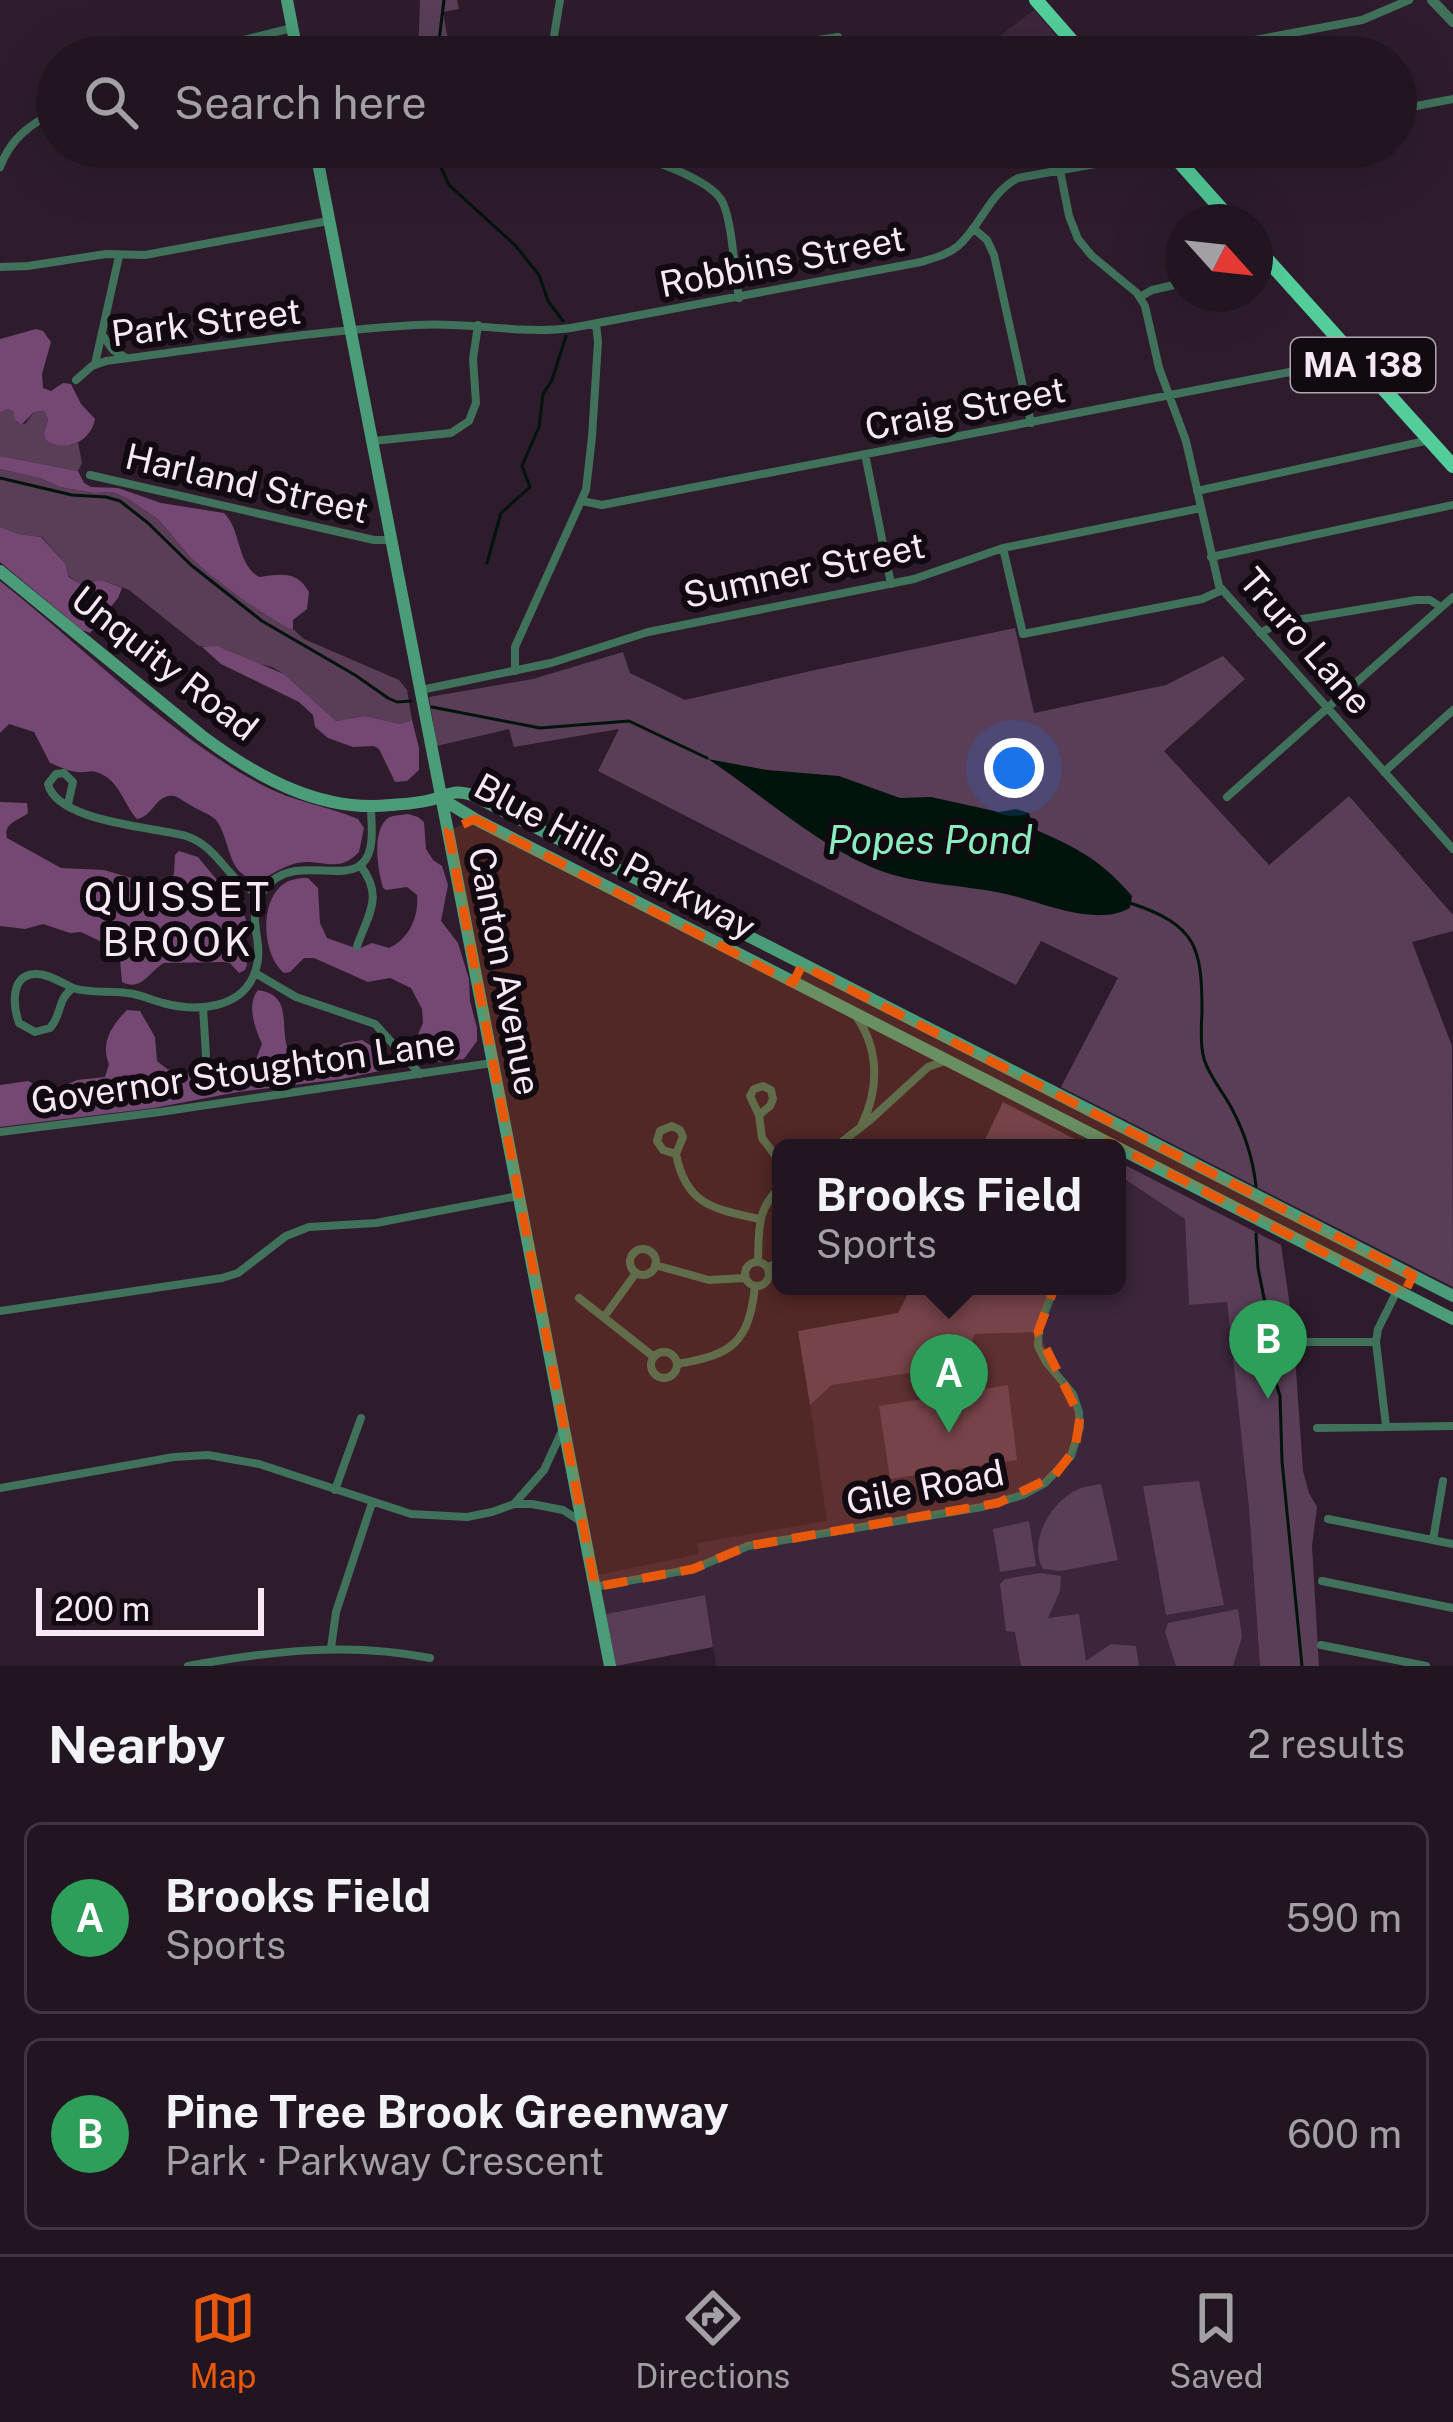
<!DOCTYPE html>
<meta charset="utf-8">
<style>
:root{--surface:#221522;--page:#2a1e2a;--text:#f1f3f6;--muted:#a29fa5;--line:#3f3440;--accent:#ea580c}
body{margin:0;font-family:"Public Sans",sans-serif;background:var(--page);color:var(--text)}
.compass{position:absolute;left:1165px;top:204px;width:108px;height:108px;border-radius:50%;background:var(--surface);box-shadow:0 12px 48px #0002;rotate:117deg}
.scale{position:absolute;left:36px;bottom:30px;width:228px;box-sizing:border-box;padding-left:12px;border:6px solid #f6e9f4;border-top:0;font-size:33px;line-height:42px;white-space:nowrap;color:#f6e9f4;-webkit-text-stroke:9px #110a11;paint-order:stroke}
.you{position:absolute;left:1014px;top:768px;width:42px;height:42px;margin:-30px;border:9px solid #fff;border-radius:50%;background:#1a73e8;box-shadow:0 0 0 18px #1a73e833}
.badge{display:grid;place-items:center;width:78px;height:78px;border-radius:50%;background:var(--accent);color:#fff;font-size:39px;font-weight:700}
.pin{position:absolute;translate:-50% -99px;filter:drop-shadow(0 3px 6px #0008)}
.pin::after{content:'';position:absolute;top:63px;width:42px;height:36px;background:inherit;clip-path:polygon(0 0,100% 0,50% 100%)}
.popup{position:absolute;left:772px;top:1139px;width:354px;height:156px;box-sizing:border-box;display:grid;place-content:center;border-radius:18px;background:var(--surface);filter:drop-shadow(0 3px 9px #0005);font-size:39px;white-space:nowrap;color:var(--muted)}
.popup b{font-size:45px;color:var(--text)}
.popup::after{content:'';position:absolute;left:50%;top:100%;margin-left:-24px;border:24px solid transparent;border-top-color:var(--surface)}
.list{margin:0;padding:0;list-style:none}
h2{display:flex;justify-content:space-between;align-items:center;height:156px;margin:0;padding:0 48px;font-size:51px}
h2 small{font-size:39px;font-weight:400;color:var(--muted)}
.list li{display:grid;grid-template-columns:78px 1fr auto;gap:36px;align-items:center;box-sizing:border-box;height:192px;margin:0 24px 24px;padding:0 24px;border:3px solid var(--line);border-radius:18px}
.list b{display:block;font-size:45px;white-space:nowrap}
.list p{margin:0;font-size:39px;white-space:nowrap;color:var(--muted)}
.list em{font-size:39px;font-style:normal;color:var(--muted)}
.icon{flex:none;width:66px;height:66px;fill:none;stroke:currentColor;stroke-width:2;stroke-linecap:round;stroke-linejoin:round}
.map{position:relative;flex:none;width:1453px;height:1666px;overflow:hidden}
.search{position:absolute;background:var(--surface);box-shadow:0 12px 48px #0002;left:36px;right:36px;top:36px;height:132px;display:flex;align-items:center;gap:30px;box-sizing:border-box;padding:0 42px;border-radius:66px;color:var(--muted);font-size:45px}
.sheet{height:588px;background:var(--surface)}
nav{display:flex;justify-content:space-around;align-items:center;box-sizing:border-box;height:168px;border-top:3px solid var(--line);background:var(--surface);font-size:33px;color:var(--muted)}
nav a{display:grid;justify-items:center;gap:6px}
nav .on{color:var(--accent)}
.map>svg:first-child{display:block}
.built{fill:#3c263b}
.green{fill:#5a3e58}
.forest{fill:#744872}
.water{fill:#01140b}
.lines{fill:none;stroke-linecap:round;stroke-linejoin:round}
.stream{stroke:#01140b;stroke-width:3}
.minor{stroke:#40715a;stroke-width:8}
.tertiary{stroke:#40715a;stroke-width:10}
.secondary{stroke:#4b9d79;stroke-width:12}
.trunk{stroke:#53ce9b;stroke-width:14}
.marked{fill:#e8590c;fill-opacity:0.2;stroke:#e8590c;stroke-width:9;stroke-dasharray:24 15;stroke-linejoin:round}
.labels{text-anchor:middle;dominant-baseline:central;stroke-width:12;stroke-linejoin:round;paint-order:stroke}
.shield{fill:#110a11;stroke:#b1a6b0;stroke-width:3}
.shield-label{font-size:33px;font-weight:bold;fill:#f6e9f4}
.street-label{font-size:36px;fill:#f6e9f4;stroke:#110a11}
.water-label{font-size:39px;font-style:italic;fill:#8aedbf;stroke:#110a11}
.neighbourhood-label{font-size:39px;letter-spacing:3px;fill:#f6e9f4;stroke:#110a11}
</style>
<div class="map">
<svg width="1453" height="1666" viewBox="0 0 1453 1666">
<rect width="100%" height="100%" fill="#2e1c2d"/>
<!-- built -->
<path class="built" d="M1034,10L1076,57H972Z
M1117,1174L1185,1218L1189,1305L1227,1301L1249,1508L1260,1666H716L705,1595L606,1614L598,1575L699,1554L697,1543L827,1521L810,1405L832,1385L960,1365L975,1334L1038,1332L1052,1286H1117Z"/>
<!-- green -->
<path class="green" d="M420,0H457L459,9L443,12L451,57H418Z
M7,409L13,411L17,423L25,424L34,412L44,411L48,419L44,433L72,445L78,442L82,463L78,471L0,456V413Z
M0,469L40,478L60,487L94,493L112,492L127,498L159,520L191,558L209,574L243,600L293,629L304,639L399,680L407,690L412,720L400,724L365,716L336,721L284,674L272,667L251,662L225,649L199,646L129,590L102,580L81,584L69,576L65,563L42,537L18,534L0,527Z
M1015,628L1034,713L1166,685L1223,656L1245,679L1164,751L1269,865L1349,796L1453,915V931L1412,942L1452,1046L1453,1287L1061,1087L1118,978L1041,941L1016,985L598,771L619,729L514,747L509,729L437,746L429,697L533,679L623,652L630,673L685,700L815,670Z
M1003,1102L1092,1148H981Z
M1117,1161L1281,1245L1293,1327L1303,1471L1309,1493L1317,1507L1312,1546L1319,1666H1260L1249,1508L1227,1302L1189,1305L1185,1219L1117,1174Z
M912,1286H1052L1038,1332L975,1334L961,1365L832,1385L810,1405L798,1331L898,1313Z
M1008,1385L1017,1460L890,1479L879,1406Z
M1199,1481L1224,1605L1166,1615L1143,1486Z
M1101,1484L1118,1560L1061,1571L1043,1569C1027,1541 1052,1499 1081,1488C1088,1486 1095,1485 1101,1484Z
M1029,1521L1036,1566L1000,1572L993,1529Z
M1040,1573L1061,1576L1060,1591L1048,1618L1079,1614L1086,1661L1111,1644L1136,1646L1139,1666H1021L1015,1632L1006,1631L1000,1584L1005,1579Z
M705,1595L713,1647L616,1666L606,1614Z
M1238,1609L1242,1637L1233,1666H1176L1165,1632L1168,1623Z"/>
<!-- forest -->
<path class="forest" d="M36,329L43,331L51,342L42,374L43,388L51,391L63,383L71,384L81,404L95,419C91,442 65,453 46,440L44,433L48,419L44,411L34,412L21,425L15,420L13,411L7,409L0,413V339Z
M0,456L78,471L84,483L91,487L118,488L161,503L224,513C242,531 236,563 259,577C280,574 297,570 309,592L307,609L293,620V629L288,628L243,600L209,574L191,558L159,520L127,498L112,492L94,493L60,487L40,478L0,469Z
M0,527L18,534L41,537L65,563L69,577L81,584L102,580L122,588L118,598L90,633L82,630L0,562Z
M0,581C85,648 167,734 262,785C294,802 327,806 358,819L364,828L359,852C342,870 330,863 308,862C285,861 267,881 255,879C226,875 231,837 215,819C208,813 198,810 190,805C187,803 178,797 174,796C156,793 154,816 137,819C124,805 120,781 99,773C90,769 88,773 79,772C69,772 59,766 50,763L34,732L9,724L0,733Z
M217,646L284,674L336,721L365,716L400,724L412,720L419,748V770L407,781L395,782L379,749L374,746L353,747L328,738L315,727L313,715L299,702L221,664L202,647Z
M0,802L27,803L28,813C19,821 3,822 7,838L61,868L104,870L155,885L169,881L174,874L175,855L179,851L198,857L226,891L240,902L246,920L241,935L247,965L245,970L239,973L230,963L224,962L164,963C149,971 142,992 122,982L120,960L113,944L104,943L81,932L70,933L43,924L25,929L0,926Z
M408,814L418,817L424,822L426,849L433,860L442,866L448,885L441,921L458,943L469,979L470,1001L477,1028V1041L464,1059L429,1063L416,1053L413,1046L423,1023L422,1009L411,988L390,978L368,982L314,958H304L290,972L284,973C263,956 259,905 281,886C289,879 298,878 308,878L318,888L320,923L327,938L358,949L372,943L389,948C409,939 419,917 417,895L407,887L386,890L383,888C378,871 371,831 388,818C393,815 402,815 408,814Z
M258,990C301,996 271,1040 297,1062L316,1060L344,1043L362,1040L394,1060L399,1064L398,1067L342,1079L238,1092L154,1108L0,1127V1085L28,1081L50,1092L77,1080L105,1077L109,1064C100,1043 112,1025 127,1010L140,1011L155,1037L157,1061L167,1069L187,1073L211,1068L227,1070L256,1059L262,1044C255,1028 246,1005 258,990Z"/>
<!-- water -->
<path class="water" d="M708,759L767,770L839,776L900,798L931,797L999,812L1016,809L1029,813L1034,829C1077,848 1100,859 1132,896L1130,908C1122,912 1114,915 1104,915C1068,917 1031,898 996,892C953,884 909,884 869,866C811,840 761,794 708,759Z"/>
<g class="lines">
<!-- stream -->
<path class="stream" d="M437,57L444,0
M432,147L449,185L515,245L539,275L548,301L563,321
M0,478L72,495L106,497L120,501L148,523L191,565L262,621L355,675L388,698L397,702L411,701
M487,563L501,513L530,487L522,466L539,427L543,394L552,380L566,336
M432,707L540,728L629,721L707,758
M1130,903C1197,925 1202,947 1202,1013C1201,1028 1200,1045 1204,1059C1209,1076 1223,1092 1231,1107C1244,1131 1253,1159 1256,1186
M1256,1234L1258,1268L1276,1358L1274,1376L1280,1396L1282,1461L1302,1666"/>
<!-- minor -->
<path class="minor" d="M174,57L292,28
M556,57L554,36L560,0
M701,57L838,37
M1163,57L1362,20L1409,0
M1396,110L1453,99
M613,147C640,157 711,177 723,203C733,226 734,272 739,298
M0,167C11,138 30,124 57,111
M1060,170L1069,216L1078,239L1092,256L1137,293L1145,306L1159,368L1186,441L1219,586L1453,849
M973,228L987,240L994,255L1031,423
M0,267L28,266L106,254L145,255L328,221
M1140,297L1152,290L1183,283
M103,336L113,350L126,358
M95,364L119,256
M76,380L92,366L106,361C209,348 312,331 416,325C468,321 519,335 571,328L921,262C934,258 947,255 958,246C982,225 988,194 1018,178L1188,147
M373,441L451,433L469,421L476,403L473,359L478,325
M865,454L891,584
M90,475L374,540H392
M1197,491L1430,440
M582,501L602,505L1357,359
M1003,548L1023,634L1202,599L1222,590
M1211,557L1453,505
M1260,633L1279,623L1416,600H1430L1441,607
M515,671V647L586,490L592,437L598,342L596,324
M421,690L551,663L648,632L914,579L1003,548L1201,508
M1384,772L1453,710
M1227,797L1453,597
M68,804L73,782L64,773L56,774L48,784C57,822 154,827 186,836C210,844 220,863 236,879C243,886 252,890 260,895
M357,946C369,913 384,896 360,865
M255,973L296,997L375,1024L420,1074
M73,988C62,983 47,973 35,974C10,975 13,1006 19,1023L35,1032L50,1028C62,1015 57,999 73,988C92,994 108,990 127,993C139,994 151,1000 163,1003C196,1012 244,1010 256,969C266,937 239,912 271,882C303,852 364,895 371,844C373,832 371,819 371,807
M203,1007L206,1056
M858,1019C879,1051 879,1089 862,1124
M763,1086L771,1090L773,1099L770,1106L759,1115L750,1096L754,1089Z
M759,1115L762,1138L781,1163
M672,1126L680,1130L683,1137L676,1154L663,1150L657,1141L660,1131Z
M0,1132L160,1112L492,1063
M834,1148L870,1120L928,1067L945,1061
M676,1154C686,1206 715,1209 759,1219
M630 1262a13 13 0 1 1 26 0a13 13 0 1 1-26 0Z
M758,1262C759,1232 756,1208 781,1187
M745 1274a12 12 0 1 1 24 0a12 12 0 1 1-24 0Z
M655,1265L709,1280L745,1278
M767,1267L781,1262
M579,1298L654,1357
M0,1311L222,1278L238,1273L286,1236L309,1227L376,1223L518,1196
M604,1317L636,1273
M1300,1342H1376
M651 1365a13 13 0 1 1 26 0a13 13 0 1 1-26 0Z
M677,1364C732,1355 749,1343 755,1286
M1386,1426L1376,1342L1378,1329L1397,1291
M1317,1428L1453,1426
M0,1488L174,1457L208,1455L259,1464L411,1514L467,1517L492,1512L514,1504H532L563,1510L580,1521
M335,1490L361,1418
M514,1504L544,1470L562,1431
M1328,1519L1453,1544
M1433,1540L1443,1481
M1322,1581L1453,1608
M595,1587L693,1569L748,1546L982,1507L1023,1495L1045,1483L1071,1456L1080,1427L1079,1412L1073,1394L1046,1362L1038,1346L1039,1327L1055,1286
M1321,1645L1426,1666
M331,1648L336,1612L372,1503
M188,1666C270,1651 348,1642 430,1658"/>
<!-- tertiary -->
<path class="tertiary" d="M1432,0L1453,22"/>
<!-- secondary -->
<path class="secondary" d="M287,0L298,57
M315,147L610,1666
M0,571L202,736C257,777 321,813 391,805C405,804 424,803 437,798C452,793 456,790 472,795L1453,1296
M440,798L475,819L1453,1319"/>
<!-- trunk -->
<path class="trunk" d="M1036,0L1086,57
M1166,147L1233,222
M1255,246L1453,466"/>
</g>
<!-- marked area -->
<path class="marked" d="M475,819L793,983L802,965L1413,1275L1404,1294L1108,1142L1038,1332L1080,1417L1075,1449L1054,1476L998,1503L748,1546L693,1569L595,1587L448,831Z"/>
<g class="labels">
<!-- shield labels -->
<rect class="shield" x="1291" y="338" width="144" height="54" rx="9"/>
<g class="shield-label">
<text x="1363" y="365">MA 138</text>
</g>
<!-- street labels -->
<g class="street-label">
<text transform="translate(782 261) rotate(-11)">Robbins Street</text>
<text transform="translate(206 322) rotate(-7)">Park Street</text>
<text transform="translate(965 408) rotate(-11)">Craig Street</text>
<text transform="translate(247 483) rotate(13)">Harland Street</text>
<text transform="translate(804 570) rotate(-12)">Sumner Street</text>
<text transform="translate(1306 641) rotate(49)">Truro Lane</text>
<text transform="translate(165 663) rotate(38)">Unquity Road</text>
<text transform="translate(615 856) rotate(28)">Blue Hills Parkway</text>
<text transform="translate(505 971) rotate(79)">Canton Avenue</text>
<text transform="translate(243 1071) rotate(-8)">Governor Stoughton Lane</text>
<text transform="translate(925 1487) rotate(-11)">Gile Road</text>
</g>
<!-- water labels -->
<g class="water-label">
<text x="930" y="840">Popes Pond</text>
</g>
<!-- neighbourhood labels -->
<g class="neighbourhood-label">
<text x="178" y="897">QUISSET<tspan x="178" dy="45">BROOK</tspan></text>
</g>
</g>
</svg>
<svg class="compass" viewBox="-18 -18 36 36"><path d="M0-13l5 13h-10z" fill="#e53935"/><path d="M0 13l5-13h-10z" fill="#a29fa5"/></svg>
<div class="scale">200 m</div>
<div class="you"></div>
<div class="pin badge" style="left:949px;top:1433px;background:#2e9e5b">A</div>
<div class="popup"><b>Brooks Field</b>Sports</div>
<div class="pin badge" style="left:1268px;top:1399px;background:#2e9e5b">B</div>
<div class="search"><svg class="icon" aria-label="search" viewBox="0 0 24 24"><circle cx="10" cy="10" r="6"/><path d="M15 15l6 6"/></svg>Search here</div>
</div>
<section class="sheet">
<h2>Nearby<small>2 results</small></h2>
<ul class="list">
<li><span class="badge" style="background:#2e9e5b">A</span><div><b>Brooks Field</b><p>Sports</p></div><em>590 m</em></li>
<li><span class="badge" style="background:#2e9e5b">B</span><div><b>Pine Tree Brook Greenway</b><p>Park · Parkway Crescent</p></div><em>600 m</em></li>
</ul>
</section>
<nav>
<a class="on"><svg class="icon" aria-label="map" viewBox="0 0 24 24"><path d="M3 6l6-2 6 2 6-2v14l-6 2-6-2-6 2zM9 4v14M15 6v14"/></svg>Map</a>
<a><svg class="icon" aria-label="directions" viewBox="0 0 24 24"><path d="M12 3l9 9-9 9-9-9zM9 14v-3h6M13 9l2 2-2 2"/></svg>Directions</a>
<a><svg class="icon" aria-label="saved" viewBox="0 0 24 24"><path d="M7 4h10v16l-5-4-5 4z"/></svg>Saved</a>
</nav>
